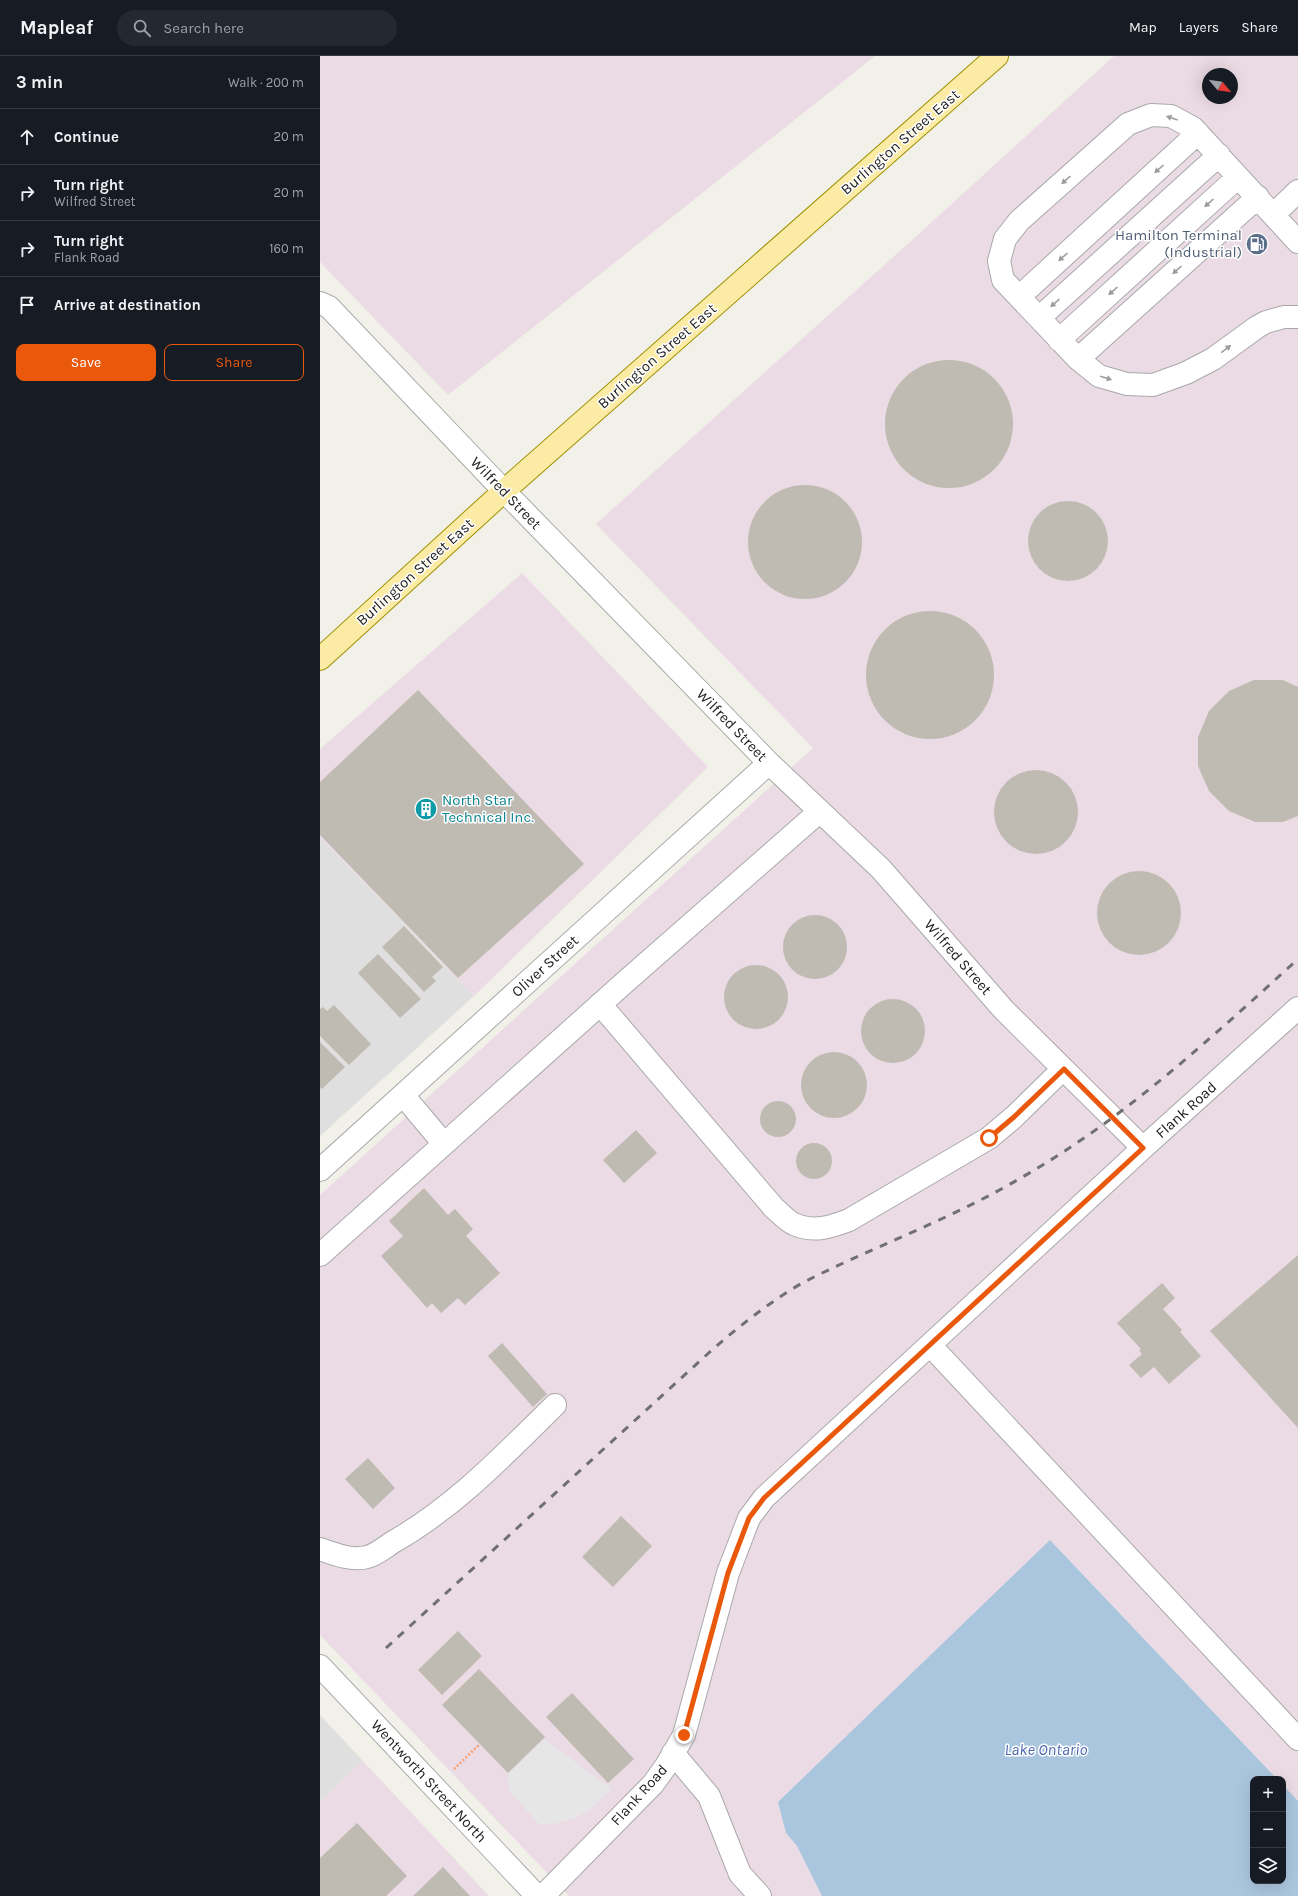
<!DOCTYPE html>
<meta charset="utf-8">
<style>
:root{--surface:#171b24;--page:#242831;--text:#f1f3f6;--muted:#9ea1a6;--line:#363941;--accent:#ea580c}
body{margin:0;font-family:Karla,sans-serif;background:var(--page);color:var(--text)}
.controls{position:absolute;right:12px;bottom:12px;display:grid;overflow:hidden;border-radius:8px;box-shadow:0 4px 16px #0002}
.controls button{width:36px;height:36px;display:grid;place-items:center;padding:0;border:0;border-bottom:1px solid var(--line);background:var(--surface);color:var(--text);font:20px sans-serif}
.compass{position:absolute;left:882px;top:12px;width:36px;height:36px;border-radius:50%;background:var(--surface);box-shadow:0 4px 16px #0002;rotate:119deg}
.stop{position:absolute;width:12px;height:12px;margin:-9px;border:3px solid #ea580c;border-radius:50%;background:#fff}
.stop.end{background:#ea580c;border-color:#fff;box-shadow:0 1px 4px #0008}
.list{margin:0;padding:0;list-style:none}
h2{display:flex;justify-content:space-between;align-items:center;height:52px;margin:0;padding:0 16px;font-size:17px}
h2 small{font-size:13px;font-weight:400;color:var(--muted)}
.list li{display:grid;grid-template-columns:26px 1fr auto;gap:12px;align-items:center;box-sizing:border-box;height:56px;padding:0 16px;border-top:1px solid var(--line)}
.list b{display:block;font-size:15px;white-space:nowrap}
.list p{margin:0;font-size:13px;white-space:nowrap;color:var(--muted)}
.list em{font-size:13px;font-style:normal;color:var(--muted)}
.actions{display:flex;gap:8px;padding:12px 16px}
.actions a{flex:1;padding:9px 0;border:1px solid var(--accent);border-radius:8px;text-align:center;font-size:14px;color:var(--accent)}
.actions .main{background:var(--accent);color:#fff}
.icon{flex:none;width:22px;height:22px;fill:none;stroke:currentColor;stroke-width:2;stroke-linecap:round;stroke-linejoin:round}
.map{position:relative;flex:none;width:978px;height:1840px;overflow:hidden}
header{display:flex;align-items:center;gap:24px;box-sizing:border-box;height:56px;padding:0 20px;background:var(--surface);border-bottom:1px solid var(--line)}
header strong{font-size:19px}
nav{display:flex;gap:22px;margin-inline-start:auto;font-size:14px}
.search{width:280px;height:36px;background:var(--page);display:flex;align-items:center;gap:10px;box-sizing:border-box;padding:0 14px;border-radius:22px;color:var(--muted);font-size:15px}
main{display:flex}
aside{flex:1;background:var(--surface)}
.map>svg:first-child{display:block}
.residential{fill:#e0dfdf}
.industrial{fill:#ebdbe4;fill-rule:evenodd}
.parking{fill:#e6e6e6}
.water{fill:#aac6df}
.building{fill:#bfbbb2}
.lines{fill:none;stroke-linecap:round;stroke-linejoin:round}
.minor-casing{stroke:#a9a9a9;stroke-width:24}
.major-casing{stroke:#9f9001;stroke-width:24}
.path{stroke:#f9a072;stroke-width:2.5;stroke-dasharray:2 2;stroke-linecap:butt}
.minor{stroke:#fff;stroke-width:22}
.major{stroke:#fceba4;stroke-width:22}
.rail{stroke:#707070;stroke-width:3;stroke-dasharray:8 8;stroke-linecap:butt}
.oneway{fill:#9c9c9c}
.route{stroke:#ea580c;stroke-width:5}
.labels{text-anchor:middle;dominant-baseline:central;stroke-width:3;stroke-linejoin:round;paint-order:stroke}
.street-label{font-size:15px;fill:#222;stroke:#fff}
.service-label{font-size:15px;fill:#4e5e75;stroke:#fff;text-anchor:end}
.culture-label{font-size:15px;fill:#0d838f;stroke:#fff;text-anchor:start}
.water-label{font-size:16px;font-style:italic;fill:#4d68b2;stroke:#fff}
</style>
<header>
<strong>Mapleaf</strong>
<div class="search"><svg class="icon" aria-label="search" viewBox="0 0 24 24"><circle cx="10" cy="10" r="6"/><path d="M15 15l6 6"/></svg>Search here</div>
<nav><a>Map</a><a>Layers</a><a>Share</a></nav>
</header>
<main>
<aside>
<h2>3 min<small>Walk · 200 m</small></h2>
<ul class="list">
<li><svg class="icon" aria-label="ahead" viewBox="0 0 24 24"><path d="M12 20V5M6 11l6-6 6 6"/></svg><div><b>Continue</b></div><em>20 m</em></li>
<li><svg class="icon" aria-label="right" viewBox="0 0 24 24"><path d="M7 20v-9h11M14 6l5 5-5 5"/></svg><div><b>Turn right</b><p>Wilfred Street</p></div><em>20 m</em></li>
<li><svg class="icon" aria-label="right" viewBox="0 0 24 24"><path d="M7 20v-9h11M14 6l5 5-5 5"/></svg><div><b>Turn right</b><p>Flank Road</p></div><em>160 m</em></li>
<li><svg class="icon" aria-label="arrive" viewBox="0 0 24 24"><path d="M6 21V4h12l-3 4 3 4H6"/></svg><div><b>Arrive at destination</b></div></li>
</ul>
<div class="actions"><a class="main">Save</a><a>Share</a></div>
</aside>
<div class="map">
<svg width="978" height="1840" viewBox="0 0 978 1840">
<rect width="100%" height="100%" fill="#f2f1e9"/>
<!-- residential -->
<path class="residential" d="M0,781L154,940L0,1080Z
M0,1659L43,1705L0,1746Z"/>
<!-- industrial -->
<path class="industrial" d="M0,0H555L128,339L0,206Z
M794,0H978V1745L963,1729V1723H957L730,1484L466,1777L477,1790L502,1840H249L0,1579V1139L493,692L276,468L591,185ZM888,18H912V42H888Z
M202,517L388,711L154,940L0,781V693Z
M43,1705L169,1840H0V1746Z"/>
<!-- parking -->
<path class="parking" d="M224,1683L292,1733L269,1755L252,1763L233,1768H219L189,1735L188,1717Z"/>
<!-- water -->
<path class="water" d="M730,1484L957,1723H933V1825H963V1729L978,1745V1840H502L477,1790L466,1777L458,1746Z"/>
<!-- building -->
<path class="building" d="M565 368a64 64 0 1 1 128 0a64 64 0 1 1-128 0Z
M428 486a57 57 0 1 1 114 0a57 57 0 1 1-114 0Z
M708 485a40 40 0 1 1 80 0a40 40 0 1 1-80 0Z
M546 619a64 64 0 1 1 128 0a64 64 0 1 1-128 0Z
M934,624H963L978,631V760L963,766H935L909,755L889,735L878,710V681L889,655L909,635Z
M98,634L264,808L138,922L0,779V726Z
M674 756a42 42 0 1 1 84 0a42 42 0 1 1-84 0Z
M777 857a42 42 0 1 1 84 0a42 42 0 1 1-84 0Z
M463 891a32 32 0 1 1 64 0a32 32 0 1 1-64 0Z
M84,870L123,911L112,921L116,925L104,936L62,891Z
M58,898L101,943L80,962L38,917Z
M404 941a32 32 0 1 1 64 0a32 32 0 1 1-64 0Z
M541 975a32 32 0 1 1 64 0a32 32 0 1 1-64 0Z
M14,949L51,988L29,1009L0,980V953L3,951L7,955Z
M0,986L25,1011L2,1033L0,1031Z
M481 1029a33 33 0 1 1 66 0a33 33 0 1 1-66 0Z
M440 1063a18 18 0 1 1 36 0a18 18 0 1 1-36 0Z
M316,1074L337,1097L304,1127L283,1104Z
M476 1105a18 18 0 1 1 36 0a18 18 0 1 1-36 0Z
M104,1132L128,1159L135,1153L153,1173L146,1180L180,1217L145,1249L138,1242L121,1257L112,1247L107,1252L61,1200L83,1180L69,1165Z
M978,1199V1372L890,1275Z
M842,1227L855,1242L843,1253L862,1274L860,1276L881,1300L849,1328L834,1311L821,1322L809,1309L822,1298L819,1294L821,1293L797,1267Z
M182,1287L227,1338L213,1351L168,1300Z
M48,1402L75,1432L53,1453L25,1423Z
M301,1460L332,1490L293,1531L262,1501Z
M138,1575L162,1600L122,1639L98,1614Z
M159,1613L225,1681L188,1717L122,1649Z
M252,1637L314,1703L288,1727L226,1661Z
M37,1767L87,1820L66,1840H0V1802Z
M123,1811L150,1840H93Z"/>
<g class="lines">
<!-- minor casing -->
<g class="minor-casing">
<path id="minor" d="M953,159L978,135
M978,186L873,72L851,60L831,59L808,68L699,165L685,183L679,205L683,224L758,303L779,320L807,328L833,329L866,317L893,303L937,271L946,266L964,261H978
M699,241L878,77
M0,247L9,251L184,435L449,707L561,813L683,953L823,1092
M719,262L899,99
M739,284L918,121
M758,303L938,141
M280,948L454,1152C460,1157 467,1165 474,1168C493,1177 511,1171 529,1164L669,1082L694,1061L743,1013
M83,1039L124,1088
M0,1114L449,707
M0,1199L304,927L500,755
M610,1289L978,1683
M0,1493C14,1498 32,1505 47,1501C56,1499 65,1491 73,1486C135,1451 185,1398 235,1349
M0,1610L217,1840
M353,1697L389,1740L420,1818L440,1840
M223,1840L333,1728L346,1710L364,1679L408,1517L429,1462L444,1442L823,1092L978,952"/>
</g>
<!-- major casing -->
<g class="major-casing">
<path id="major" d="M0,603L184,435L677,0"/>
</g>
<!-- path -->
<path class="path" d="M134,1713L160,1688"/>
<!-- minor -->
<use href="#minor" class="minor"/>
<!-- major -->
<use href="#major" class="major"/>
<!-- rail -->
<path class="rail" d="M66,1592L393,1293C422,1268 451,1245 484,1226C555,1190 631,1163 699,1123C803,1064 890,983 978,903"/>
</g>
<!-- one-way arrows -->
<defs><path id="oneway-solid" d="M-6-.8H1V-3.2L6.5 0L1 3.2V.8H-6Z"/></defs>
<g class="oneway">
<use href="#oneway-solid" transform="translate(852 62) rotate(-161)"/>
<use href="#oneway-solid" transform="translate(839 113) rotate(138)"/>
<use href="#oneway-solid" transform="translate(746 124) rotate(138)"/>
<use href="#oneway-solid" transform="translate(889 147) rotate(138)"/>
<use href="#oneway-solid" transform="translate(743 201) rotate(138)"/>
<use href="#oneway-solid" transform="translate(857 214) rotate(138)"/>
<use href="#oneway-solid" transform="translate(793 235) rotate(138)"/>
<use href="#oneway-solid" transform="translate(735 247) rotate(138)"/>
<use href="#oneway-solid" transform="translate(906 293) rotate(-37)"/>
<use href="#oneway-solid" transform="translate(786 322) rotate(17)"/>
</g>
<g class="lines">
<!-- route -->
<path class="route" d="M364,1679L408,1517L429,1462L444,1442L823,1092L744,1013L694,1061L669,1082"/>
</g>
<!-- icons -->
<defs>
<g id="fuel-disc" transform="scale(1.15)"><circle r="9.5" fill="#5c6f8a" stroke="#fff"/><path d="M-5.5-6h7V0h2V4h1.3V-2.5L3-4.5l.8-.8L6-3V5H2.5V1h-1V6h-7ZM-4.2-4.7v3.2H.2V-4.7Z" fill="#fff"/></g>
<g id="building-disc" transform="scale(1.15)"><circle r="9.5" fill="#0f9aa8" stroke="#fff"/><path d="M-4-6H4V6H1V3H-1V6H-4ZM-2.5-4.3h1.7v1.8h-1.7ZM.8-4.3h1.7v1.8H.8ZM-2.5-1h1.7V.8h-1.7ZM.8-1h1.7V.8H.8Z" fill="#fff"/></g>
</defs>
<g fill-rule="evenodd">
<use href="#fuel-disc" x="937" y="188"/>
<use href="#building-disc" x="106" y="753"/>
</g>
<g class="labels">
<!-- street labels -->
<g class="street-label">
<text transform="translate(580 86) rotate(-41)">Burlington Street East</text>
<text transform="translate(337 300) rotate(-41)">Burlington Street East</text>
<text transform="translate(186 437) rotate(46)">Wilfred Street</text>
<text transform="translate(95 516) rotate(-42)">Burlington Street East</text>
<text transform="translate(412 669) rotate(46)">Wilfred Street</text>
<text transform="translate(638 901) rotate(49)">Wilfred Street</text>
<text transform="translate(225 910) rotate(-42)">Oliver Street</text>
<text transform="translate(866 1054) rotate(-42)">Flank Road</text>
<text transform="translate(109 1725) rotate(47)">Wentworth Street North</text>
<text transform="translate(319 1739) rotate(-48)">Flank Road</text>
</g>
<!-- service labels -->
<g class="service-label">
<text x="922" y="179">Hamilton Terminal<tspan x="922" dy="17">(Industrial)</tspan></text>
</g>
<!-- culture labels -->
<g class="culture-label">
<text x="122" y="744">North Star<tspan x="122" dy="17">Technical Inc.</tspan></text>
</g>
<!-- water labels -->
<g class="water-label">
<text x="726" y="1693">Lake Ontario</text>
</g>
</g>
</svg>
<div class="controls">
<button>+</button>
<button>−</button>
<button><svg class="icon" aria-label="layers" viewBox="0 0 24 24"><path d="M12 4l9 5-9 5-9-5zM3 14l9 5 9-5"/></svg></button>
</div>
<svg class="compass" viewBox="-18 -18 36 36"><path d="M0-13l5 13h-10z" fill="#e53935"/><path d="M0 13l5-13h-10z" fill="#9ea1a6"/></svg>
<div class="stop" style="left:669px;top:1082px"></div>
<div class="stop end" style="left:364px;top:1679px"></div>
</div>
</main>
